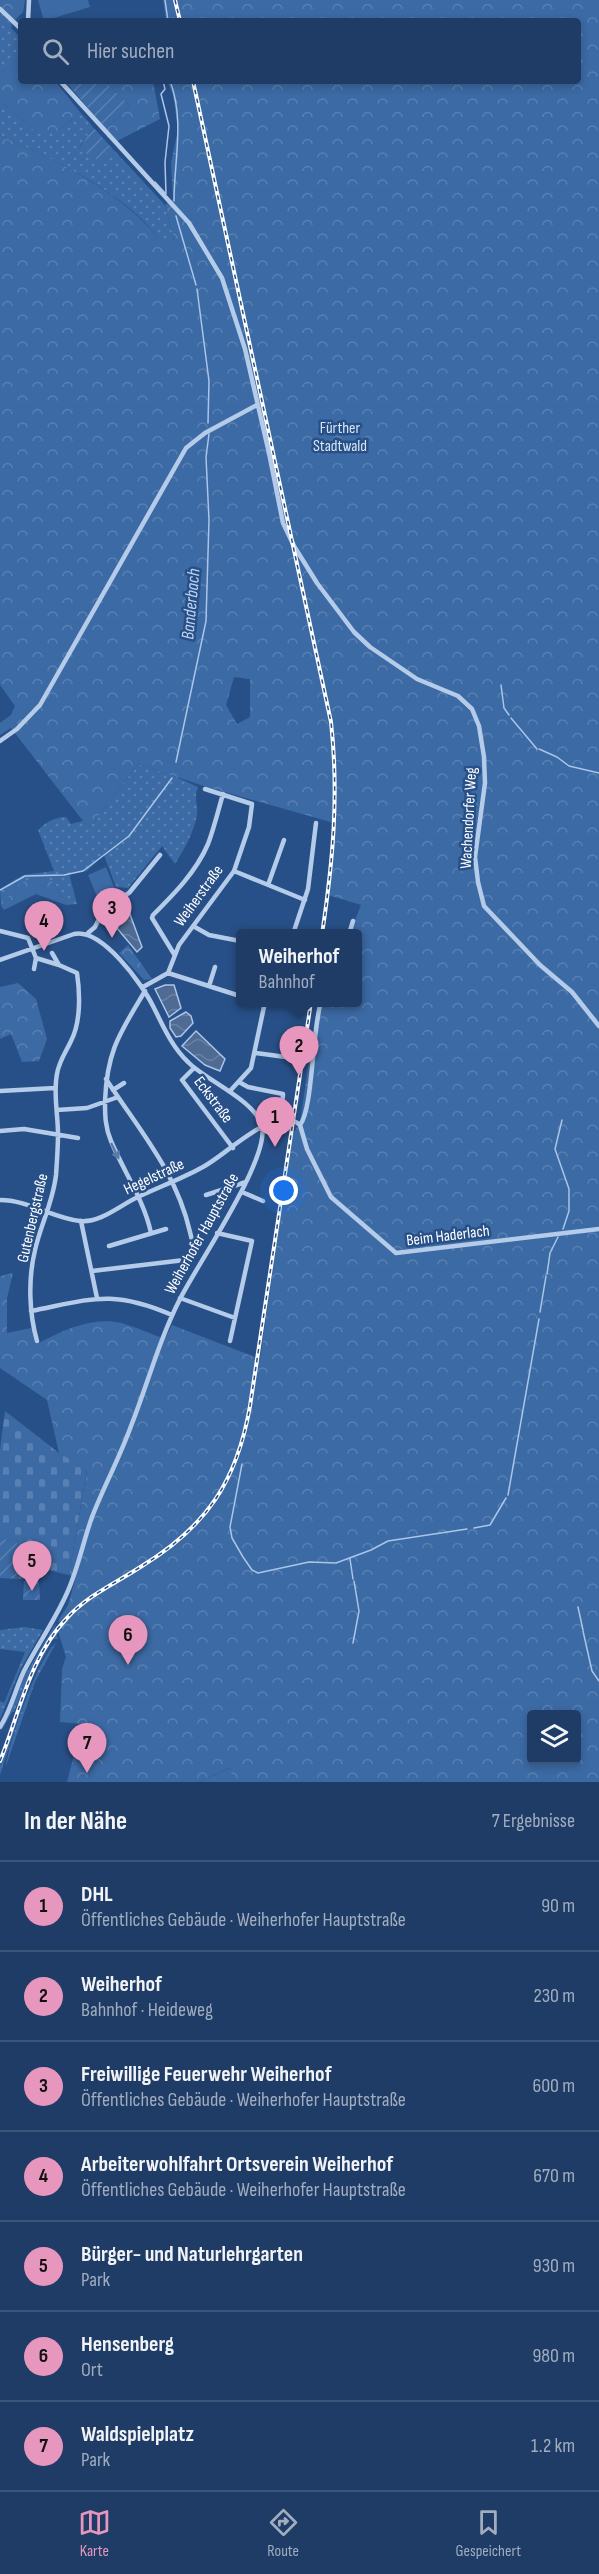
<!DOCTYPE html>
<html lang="de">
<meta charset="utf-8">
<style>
:root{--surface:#1e3c66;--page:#26436c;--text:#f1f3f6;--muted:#a1adbf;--line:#3c567a;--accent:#e797bd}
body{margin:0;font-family:"Sofia Sans Condensed",sans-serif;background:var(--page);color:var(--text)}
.controls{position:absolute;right:18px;bottom:18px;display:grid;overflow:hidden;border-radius:6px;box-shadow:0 3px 9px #0003}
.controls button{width:54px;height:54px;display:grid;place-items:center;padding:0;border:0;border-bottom:2px solid var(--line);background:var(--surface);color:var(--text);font:30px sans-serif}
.you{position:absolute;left:284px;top:1191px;width:21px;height:21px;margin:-15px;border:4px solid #fff;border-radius:50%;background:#1a73e8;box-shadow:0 0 0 9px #1a73e833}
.badge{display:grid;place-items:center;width:39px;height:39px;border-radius:50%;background:var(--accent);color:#111;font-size:20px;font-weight:700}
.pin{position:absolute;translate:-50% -50px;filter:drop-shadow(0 2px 3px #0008)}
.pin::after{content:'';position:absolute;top:32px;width:21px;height:18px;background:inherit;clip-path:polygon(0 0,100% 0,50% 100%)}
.popup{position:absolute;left:236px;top:929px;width:126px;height:78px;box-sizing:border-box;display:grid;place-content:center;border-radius:6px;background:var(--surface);filter:drop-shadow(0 2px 4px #0005);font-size:20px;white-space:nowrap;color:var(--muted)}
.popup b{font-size:22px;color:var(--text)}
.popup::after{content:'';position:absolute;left:50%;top:100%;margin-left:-12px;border:12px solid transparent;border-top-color:var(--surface)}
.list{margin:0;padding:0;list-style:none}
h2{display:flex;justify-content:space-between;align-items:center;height:78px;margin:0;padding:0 24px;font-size:26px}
h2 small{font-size:20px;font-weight:400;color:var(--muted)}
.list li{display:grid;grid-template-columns:39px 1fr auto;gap:18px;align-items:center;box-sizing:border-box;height:90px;padding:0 24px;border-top:2px solid var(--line)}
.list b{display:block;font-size:22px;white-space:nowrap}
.list p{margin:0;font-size:20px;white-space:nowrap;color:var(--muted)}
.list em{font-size:20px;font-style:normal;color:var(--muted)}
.icon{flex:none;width:33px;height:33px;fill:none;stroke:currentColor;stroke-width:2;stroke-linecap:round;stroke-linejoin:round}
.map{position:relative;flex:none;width:599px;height:1782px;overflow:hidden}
.search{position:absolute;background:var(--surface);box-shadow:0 3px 9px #0003;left:18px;right:18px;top:18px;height:66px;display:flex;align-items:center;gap:15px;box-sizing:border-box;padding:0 21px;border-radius:6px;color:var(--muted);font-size:22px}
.sheet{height:708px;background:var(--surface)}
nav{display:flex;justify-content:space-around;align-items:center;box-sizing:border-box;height:84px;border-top:2px solid var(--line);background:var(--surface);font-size:16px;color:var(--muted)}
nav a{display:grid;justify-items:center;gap:3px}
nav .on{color:var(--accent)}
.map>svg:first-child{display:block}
.grass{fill:url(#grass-dots)}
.forest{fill:url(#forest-crowns);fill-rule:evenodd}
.cemetery{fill:url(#cemetery-stones)}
.garden{fill:url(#garden-furrows)}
.pitch{fill:#3c6aa4}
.water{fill:url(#water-waves);stroke:#a9c5e9;stroke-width:1.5}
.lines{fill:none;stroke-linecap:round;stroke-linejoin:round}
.stream{stroke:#a9c5e9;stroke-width:1.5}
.minor{stroke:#b4cbe9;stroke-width:4.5}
.rail-casing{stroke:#fff;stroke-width:4}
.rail{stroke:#285088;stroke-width:1.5;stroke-dasharray:4.5;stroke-linecap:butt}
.oneway{fill:#597baa}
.labels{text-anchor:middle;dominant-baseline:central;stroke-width:5;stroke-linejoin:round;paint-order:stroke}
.park-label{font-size:16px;fill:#d8e5f7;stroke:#285088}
.street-label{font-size:16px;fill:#fff;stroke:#285088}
.water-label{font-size:18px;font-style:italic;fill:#c0d5f0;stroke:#285088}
</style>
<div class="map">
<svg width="599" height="1782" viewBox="0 0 599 1782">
<defs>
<pattern id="grass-dots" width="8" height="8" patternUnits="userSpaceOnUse" patternTransform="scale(1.5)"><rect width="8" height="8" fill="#3c6aa4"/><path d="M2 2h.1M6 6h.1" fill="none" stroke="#5980b2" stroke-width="1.8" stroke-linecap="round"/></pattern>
<pattern id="forest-crowns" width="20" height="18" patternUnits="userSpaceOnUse" patternTransform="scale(1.5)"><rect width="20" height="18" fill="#3c6aa4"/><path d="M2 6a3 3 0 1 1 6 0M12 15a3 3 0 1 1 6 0" fill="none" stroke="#5980b2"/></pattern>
<pattern id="cemetery-stones" width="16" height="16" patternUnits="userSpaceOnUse" patternTransform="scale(1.5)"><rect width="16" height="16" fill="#3c6aa4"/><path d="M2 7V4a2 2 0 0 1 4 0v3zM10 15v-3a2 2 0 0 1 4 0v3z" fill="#5980b2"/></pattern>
<pattern id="garden-furrows" width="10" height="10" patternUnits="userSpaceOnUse" patternTransform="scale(1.5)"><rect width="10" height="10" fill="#3c6aa4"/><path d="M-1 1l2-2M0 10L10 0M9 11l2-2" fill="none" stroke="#5980b2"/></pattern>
<pattern id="water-waves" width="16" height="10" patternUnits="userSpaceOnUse" patternTransform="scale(1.5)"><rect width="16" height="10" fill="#4f6b93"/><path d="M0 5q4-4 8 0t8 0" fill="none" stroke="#6981a3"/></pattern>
</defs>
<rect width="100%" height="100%" fill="#285088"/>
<!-- grass -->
<path class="grass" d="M0,12L12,24L11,28L21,38V57L0,73Z
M0,101L35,131H58L80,112L93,127L79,148L99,160L111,147L165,205L174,239L162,244C138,204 72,168 30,149C20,144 10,141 0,135Z
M138,764L174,776L198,787C193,801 199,804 197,815C193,834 185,848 175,864L162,846L128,888L116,887L104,855L87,871L69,873L77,904L66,905L54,883L19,884L1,906L0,889L23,875L54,871L38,830C44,823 57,816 66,817L71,824L83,821L90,827Z
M56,1623L54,1631L34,1663L14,1712H12L0,1733L25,1675Z
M24,1627L43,1630L21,1668L0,1719V1701L4,1703L25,1652L0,1649V1630Z
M56,1633L58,1639H53L30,1682L0,1775V1765L29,1681Z
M56,1643L35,1682L6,1766C10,1740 37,1659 56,1643Z"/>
<!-- forest -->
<path class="forest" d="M0,0H25L23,12L15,20L0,6Z
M163,0H599V1782H234L229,1768L199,1782H67L82,1724L60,1722L62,1669L66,1657L58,1631L63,1625L58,1621L68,1605L76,1577L69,1575L87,1470L59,1453L47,1400L0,1368V1276L13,1273L7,1298V1333L31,1328L37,1344C61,1331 93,1316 121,1323C136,1327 151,1334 165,1339L172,1325L260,1359L292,1135L300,1123L315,1018L321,1003L358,1002V934L350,933L361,905L325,894L334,823L207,787L138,764L90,827L83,821L11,728L0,735V723L11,715L15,706L0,685V135C10,141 20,144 30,149C76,170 132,202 162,243L174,239L165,205L173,199L171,163L178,129L173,95L167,81H578V21H166ZM234,677L250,679V717L237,724L226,705ZM532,1714H576V1760H532Z
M21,57V81H55L80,112L58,131H35L0,101V73Z
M105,81H153L160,119L117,141L106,129L130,106Z
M38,876L54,883L66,905L36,894L4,910L1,906L19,884Z
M128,945L152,979L144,980L119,953Z
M18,983L36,999L47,1039L39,1061L22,1062L11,1034L0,1039V987Z"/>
<!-- cemetery -->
<path class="cemetery" d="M5,1411L59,1453L87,1469L69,1575L30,1566L28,1578L40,1581L19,1579L20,1561L16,1539L0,1540V1449Z"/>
<!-- garden -->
<path class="garden" d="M65,81H105L130,106L106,129Z
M93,127L111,147L99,161L79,149Z
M16,1539L20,1561L19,1579L0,1578V1540Z
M24,1581L39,1582L40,1600H23Z"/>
<!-- pitch -->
<path class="pitch" d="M38,0H88L90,7L44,21Z
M106,867L116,892L98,899L88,875Z
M230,1768L234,1782H199Z"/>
<!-- water -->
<path class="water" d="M124,898L142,947L137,952L105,914L109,907Z
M165,985H174L181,1008L169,1017L155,989Z
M186,1012L191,1016L193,1023L181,1036L176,1037L170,1028V1021Z
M196,1031L225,1059L220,1071L205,1065L182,1046Z"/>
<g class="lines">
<!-- stream -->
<path class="stream" d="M165,0L168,21
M163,81L165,89L161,94L169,126L165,162L166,194
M170,81C185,120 174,161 174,201
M155,182L166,194
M176,216L196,285
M197,289L209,381L208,423
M501,685L504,708L509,715
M511,718L537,749
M539,749L557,757L569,766L599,773
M176,762L206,621L209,520L206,457L209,434
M0,890L25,876L64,875L83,871L129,836L172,778
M562,1120L555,1149L569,1189V1211L563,1229
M547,1274L550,1253L558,1237
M540,1312L546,1276
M242,1464L230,1527L232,1538L243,1557L252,1570L258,1573L309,1562L336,1563L371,1550L388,1541L467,1529
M508,1495L539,1319
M474,1528L490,1525L506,1498
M350,1559L353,1579
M578,1607L583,1630
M583,1631L592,1671L599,1681
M353,1643L359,1611L354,1581"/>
<!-- minor -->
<path class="minor" d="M0,9L21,29
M28,21L29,0
M60,81L189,223L222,278L245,349L269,453L283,523L294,546L317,583L354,632L370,647L417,679L458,696L472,709L479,726L484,757L485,783L475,857L478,882L484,906L540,965L572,992L599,1026
M0,741L17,729L40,705L186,448L205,433L257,405
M234,871L305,900
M268,885L284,840
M193,926L209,935L240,941
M0,931L28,938L36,958L34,969
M88,933L95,927L106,905L129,893L160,855
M293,934L308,889L316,823
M349,934L353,921
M174,954L152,918L153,915C174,894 196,872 208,844C214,828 218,811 223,794
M36,958L59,965L52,953
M0,960L74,934C102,928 142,984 153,1006C163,1026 172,1047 188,1062C205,1080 255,1100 262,1126C270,1159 197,1265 180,1299C159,1340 148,1383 131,1426C120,1457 104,1486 92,1517C83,1542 78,1569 67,1593C55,1620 38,1644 24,1671C15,1690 11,1710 0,1727
M168,973L240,996
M209,986L215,967
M143,987L168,973L179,945L234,871L249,827L252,804L205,789
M145,991C120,1033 107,1050 105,1101C105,1115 105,1127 111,1141C124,1172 144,1200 151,1233
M281,1002L307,1007
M256,1053L293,1058
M194,1068L182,1080L233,1148
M106,1079C139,1130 176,1171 190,1232C192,1241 196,1251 193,1259
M239,1082L248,1087L283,1094L281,1119
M113,1090L124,1083
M0,1091L55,1088
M230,1091L251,1068L265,1002
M57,1110L87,1108L118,1097
M300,1125C313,1109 312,1030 321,1002
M0,1131L24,1129L78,1138
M242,1192L263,1201
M206,1195L246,1182
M0,1200C28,1200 53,1218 80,1221C101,1223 120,1205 138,1197C159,1187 181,1179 201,1168C225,1157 275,1102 300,1125L307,1149L331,1197L396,1253L599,1229
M81,1221L97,1298
M217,1233L252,1241L230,1341
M109,1246L166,1229
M92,1271L193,1259
M180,1298L235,1318
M31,1311C92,1299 112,1289 172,1315
M37,1341C29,1313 28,1279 35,1250C41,1224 53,1202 56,1175C57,1161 58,1147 58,1134C58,1114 53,1094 57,1074C59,1061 66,1052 71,1041C81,1022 80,993 77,973L59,965"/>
<!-- rail casing -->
<g class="rail-casing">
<path id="rail" d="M175,0L180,21
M193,81L331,722C339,794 333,862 322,934
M0,1761C20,1712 29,1658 67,1618C88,1595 116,1583 142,1566C207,1526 237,1481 250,1406L311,1002"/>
</g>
<!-- rail -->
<use href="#rail" class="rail"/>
</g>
<!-- one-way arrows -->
<defs><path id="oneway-solid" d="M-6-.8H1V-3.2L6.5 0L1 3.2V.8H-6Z" transform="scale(1.5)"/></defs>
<use class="oneway" href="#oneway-solid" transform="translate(115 1151) rotate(64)"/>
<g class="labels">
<!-- park labels -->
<g class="park-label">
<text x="340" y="428">Fürther<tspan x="340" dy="18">Stadtwald</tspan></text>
</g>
<!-- street labels -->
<g class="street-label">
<text transform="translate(469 818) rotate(-87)">Wachendorfer Weg</text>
<text transform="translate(199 896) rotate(-54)">Weiherstraße</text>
<text transform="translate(213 1100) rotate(53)">Eckstraße</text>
<text transform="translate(154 1177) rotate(-25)">Hegelstraße</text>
<text transform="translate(33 1218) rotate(-77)">Gutenbergstraße</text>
<text transform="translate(202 1234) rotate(-61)">Weiherhofer Hauptstraße</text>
<text transform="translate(448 1236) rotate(-7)">Beim Haderlach</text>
</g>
<!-- water labels -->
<g class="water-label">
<text transform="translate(191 604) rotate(-85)">Banderbach</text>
</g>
</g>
</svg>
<div class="controls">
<button><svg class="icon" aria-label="layers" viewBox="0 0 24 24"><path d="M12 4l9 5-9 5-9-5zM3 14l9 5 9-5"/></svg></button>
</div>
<div class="you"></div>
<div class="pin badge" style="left:275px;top:1147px">1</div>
<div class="pin badge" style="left:299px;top:1076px">2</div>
<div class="popup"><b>Weiherhof</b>Bahnhof</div>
<div class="pin badge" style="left:112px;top:938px">3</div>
<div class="pin badge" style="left:44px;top:951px">4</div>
<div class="pin badge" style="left:32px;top:1591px">5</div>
<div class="pin badge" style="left:128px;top:1665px">6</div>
<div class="pin badge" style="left:87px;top:1773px">7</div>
<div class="search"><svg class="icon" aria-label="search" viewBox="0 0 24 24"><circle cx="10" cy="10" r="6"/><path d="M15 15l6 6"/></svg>Hier suchen</div>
</div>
<section class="sheet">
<h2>In der Nähe<small>7 Ergebnisse</small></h2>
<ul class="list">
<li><span class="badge">1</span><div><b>DHL</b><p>Öffentliches Gebäude · Weiherhofer Hauptstraße</p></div><em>90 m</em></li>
<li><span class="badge">2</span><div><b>Weiherhof</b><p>Bahnhof · Heideweg</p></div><em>230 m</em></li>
<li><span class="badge">3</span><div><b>Freiwillige Feuerwehr Weiherhof</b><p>Öffentliches Gebäude · Weiherhofer Hauptstraße</p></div><em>600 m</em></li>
<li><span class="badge">4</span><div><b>Arbeiterwohlfahrt Ortsverein Weiherhof</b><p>Öffentliches Gebäude · Weiherhofer Hauptstraße</p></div><em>670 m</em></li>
<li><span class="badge">5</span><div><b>Bürger- und Naturlehrgarten</b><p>Park</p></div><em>930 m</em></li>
<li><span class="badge">6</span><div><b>Hensenberg</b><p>Ort</p></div><em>980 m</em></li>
<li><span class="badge">7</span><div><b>Waldspielplatz</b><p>Park</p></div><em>1.2 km</em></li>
</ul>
</section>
<nav>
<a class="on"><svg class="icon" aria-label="map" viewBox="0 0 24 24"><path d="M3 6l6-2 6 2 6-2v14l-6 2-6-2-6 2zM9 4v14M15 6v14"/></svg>Karte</a>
<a><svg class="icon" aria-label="directions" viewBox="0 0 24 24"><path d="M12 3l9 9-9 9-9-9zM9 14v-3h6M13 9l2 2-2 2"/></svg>Route</a>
<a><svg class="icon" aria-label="saved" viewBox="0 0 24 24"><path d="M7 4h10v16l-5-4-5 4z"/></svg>Gespeichert</a>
</nav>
